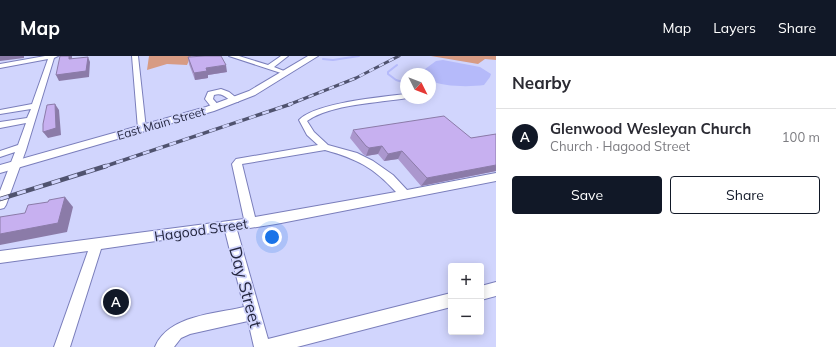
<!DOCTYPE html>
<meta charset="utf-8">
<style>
:root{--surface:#fff;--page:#f2f2f3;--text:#2b2b33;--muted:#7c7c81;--line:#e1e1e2;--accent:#111827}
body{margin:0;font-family:Mulish,sans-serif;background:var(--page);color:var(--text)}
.controls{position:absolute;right:12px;bottom:12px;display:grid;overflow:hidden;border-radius:4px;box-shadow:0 2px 10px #0003}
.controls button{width:36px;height:36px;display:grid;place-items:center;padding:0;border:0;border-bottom:1px solid var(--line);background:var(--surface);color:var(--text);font:20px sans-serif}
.compass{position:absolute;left:400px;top:12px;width:36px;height:36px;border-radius:50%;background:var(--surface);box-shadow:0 2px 10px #0003;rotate:132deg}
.you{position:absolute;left:272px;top:181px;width:14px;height:14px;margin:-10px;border:3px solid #fff;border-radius:50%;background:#1a73e8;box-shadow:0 0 0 6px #1a73e833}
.badge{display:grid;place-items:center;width:26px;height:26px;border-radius:50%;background:var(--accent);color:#fff;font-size:13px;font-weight:700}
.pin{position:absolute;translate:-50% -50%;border:2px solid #fff;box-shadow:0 1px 4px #0006}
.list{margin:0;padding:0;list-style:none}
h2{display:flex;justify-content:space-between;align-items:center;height:52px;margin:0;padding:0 16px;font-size:17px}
h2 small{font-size:13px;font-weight:400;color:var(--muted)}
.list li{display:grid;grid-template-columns:26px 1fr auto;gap:12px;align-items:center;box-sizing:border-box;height:56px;padding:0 16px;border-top:1px solid var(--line)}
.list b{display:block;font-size:15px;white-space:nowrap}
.list p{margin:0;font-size:13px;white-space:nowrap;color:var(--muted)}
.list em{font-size:13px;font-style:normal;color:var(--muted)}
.actions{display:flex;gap:8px;padding:12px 16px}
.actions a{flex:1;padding:9px 0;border:1px solid var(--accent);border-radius:4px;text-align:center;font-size:14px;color:var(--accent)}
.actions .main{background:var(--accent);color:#fff}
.map{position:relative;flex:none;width:496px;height:291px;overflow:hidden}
header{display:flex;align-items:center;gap:24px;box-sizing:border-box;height:56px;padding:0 20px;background:var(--accent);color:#fff}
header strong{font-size:19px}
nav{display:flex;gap:22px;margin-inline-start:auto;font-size:14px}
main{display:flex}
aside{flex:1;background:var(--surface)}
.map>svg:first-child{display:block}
.green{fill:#d79b84}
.water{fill:#b5bafa}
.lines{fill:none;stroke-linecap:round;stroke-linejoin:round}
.stream{stroke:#b5bafa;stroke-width:2}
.minor-casing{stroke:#7a7ebb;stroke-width:2}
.major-casing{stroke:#7a7ebb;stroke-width:2}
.minor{fill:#fff;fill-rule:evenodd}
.major{fill:#fff;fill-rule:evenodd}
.rail-far2-casing{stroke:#50536f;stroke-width:3}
.rail-far1-casing{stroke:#50536f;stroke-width:3.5}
.rail-casing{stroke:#50536f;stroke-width:4.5}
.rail-far2{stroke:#d1d5fd;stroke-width:2;stroke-dasharray:5.5;stroke-linecap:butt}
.rail-far1{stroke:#d1d5fd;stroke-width:2.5;stroke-dasharray:7;stroke-linecap:butt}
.rail{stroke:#d1d5fd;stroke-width:3;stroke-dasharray:9;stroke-linecap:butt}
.wall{fill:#ab97ce}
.shaded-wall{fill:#8b7ba8}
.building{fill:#c7b0f0;stroke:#8b7ba8}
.labels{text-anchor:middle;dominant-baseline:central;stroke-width:3.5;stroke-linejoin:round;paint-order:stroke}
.far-street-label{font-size:12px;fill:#252740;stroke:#d1d5fd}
.street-label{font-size:14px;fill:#252740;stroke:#d1d5fd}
.near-street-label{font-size:17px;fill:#252740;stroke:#d1d5fd}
</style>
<header>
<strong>Map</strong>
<nav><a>Map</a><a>Layers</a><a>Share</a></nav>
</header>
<main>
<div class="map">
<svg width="496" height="291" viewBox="0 0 496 291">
<rect width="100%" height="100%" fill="#d1d5fd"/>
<!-- green -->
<path class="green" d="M149,0H191L187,9L167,8L147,14Z
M431,0H496V4L485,3L478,8Z"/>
<!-- water -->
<path class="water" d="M443,4L480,11L491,18L490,21L484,29C470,31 442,31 430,24V18H423L421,16L436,5Z"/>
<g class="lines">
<!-- stream -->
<path class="stream" d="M323,3L333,4L359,0
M397,9L388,16V18L396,24L406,27"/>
<!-- minor casing -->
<g class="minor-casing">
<path id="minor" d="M45,0H58L54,2L26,94L6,149L4,152L0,153V135L15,96L0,101V95L18,89L26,67L0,72V66L27,62L31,53L0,58V54L32,48L48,3L0,12V8Z
M132,0H138L146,73L142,76L138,73Z
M229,0H239L268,9L281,0H288L274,11L289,17L284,18Z
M221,33L229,36L239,44L238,46C228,47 225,35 214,39L213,43L220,51L216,53H213L205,43L208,36Z
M406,38L407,42C378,47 331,48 307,65L314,76L328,89L357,97L373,105L393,119L407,134L496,117V125L276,168L237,174L268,283L451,237V251L297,291H254L248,265L190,278L181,282L174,291H155C168,259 215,258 244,251L225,175L101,193L70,291H54L88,195L0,207V195L244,163L232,108L236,103L318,89L307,79L299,64C314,47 382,41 406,38ZM325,94C357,103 373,111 396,136L255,161L242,108Z
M496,226V240L481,244V230Z"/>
</g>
<!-- major casing -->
<g class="major-casing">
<path id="major" d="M308,0H318L255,39L214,55L0,117V109L206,51L249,35Z"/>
</g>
<!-- minor -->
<use href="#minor" class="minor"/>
<!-- major -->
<use href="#major" class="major"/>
<!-- rail-far2 casing -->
<g class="rail-far2-casing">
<path id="rail-far2" d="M288,49L356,22L399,0"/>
</g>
<!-- rail-far1 casing -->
<g class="rail-far1-casing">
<path id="rail-far1" d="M103,111L291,48"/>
</g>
<!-- rail casing -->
<g class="rail-casing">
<path id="rail" d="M0,143L106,110"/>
</g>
<!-- rail-far2 -->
<use href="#rail-far2" class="rail-far2"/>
<!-- rail-far1 -->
<use href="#rail-far1" class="rail-far1"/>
<!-- rail -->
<use href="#rail" class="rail"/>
</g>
<!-- wall -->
<path class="wall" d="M188,1L227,16L208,19V22L195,24L189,8Z
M353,74L471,82L496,78V115L421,130L398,103L384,105L378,98L366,100L363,98L350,82Z"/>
<!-- shaded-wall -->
<path class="shaded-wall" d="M0,0H24V2L0,5Z
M69,0H72V9L69,3Z
M88,1L90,6L89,21L59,25L56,19Z
M226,9L227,16L208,19V22L195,24L194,17L206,12Z
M55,48L59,54L61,79L48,82L43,76Z
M382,90L378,98L366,100L369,92Z
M402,95L398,103L384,105L388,98Z
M496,109V115L421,130L427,122Z
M65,141L73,151L67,176L0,189V178Z"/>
<!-- building -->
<path class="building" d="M60,0H69V3L88,1L86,15L56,19Z
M205,0H221L226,9L206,12L207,15L194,17L188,1Z
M55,48L56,72L43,76V68L47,49Z
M444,60L471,82L496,78V109L427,122L402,95L388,98L382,90L369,92L366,90L353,74Z
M65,141L58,167L0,178V161L25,157L28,149L48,146L49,144Z"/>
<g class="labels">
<!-- far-street labels -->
<g class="far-street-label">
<text transform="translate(161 67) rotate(-16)">East Main Street</text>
</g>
<!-- street labels -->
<g class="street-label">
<text transform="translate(201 174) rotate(-8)">Hagood Street</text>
</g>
<!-- near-street labels -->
<g class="near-street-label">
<text transform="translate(246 231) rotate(75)">Day Street</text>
</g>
</g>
</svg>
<div class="controls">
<button>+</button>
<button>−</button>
</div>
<svg class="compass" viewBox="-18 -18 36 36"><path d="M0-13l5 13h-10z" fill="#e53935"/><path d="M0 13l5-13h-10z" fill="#7c7c81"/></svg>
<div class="you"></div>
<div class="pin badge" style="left:116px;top:246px">A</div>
</div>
<aside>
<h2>Nearby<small></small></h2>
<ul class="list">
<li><span class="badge">A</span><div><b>Glenwood Wesleyan Church</b><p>Church · Hagood Street</p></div><em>100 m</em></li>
</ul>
<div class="actions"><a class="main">Save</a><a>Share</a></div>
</aside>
</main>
